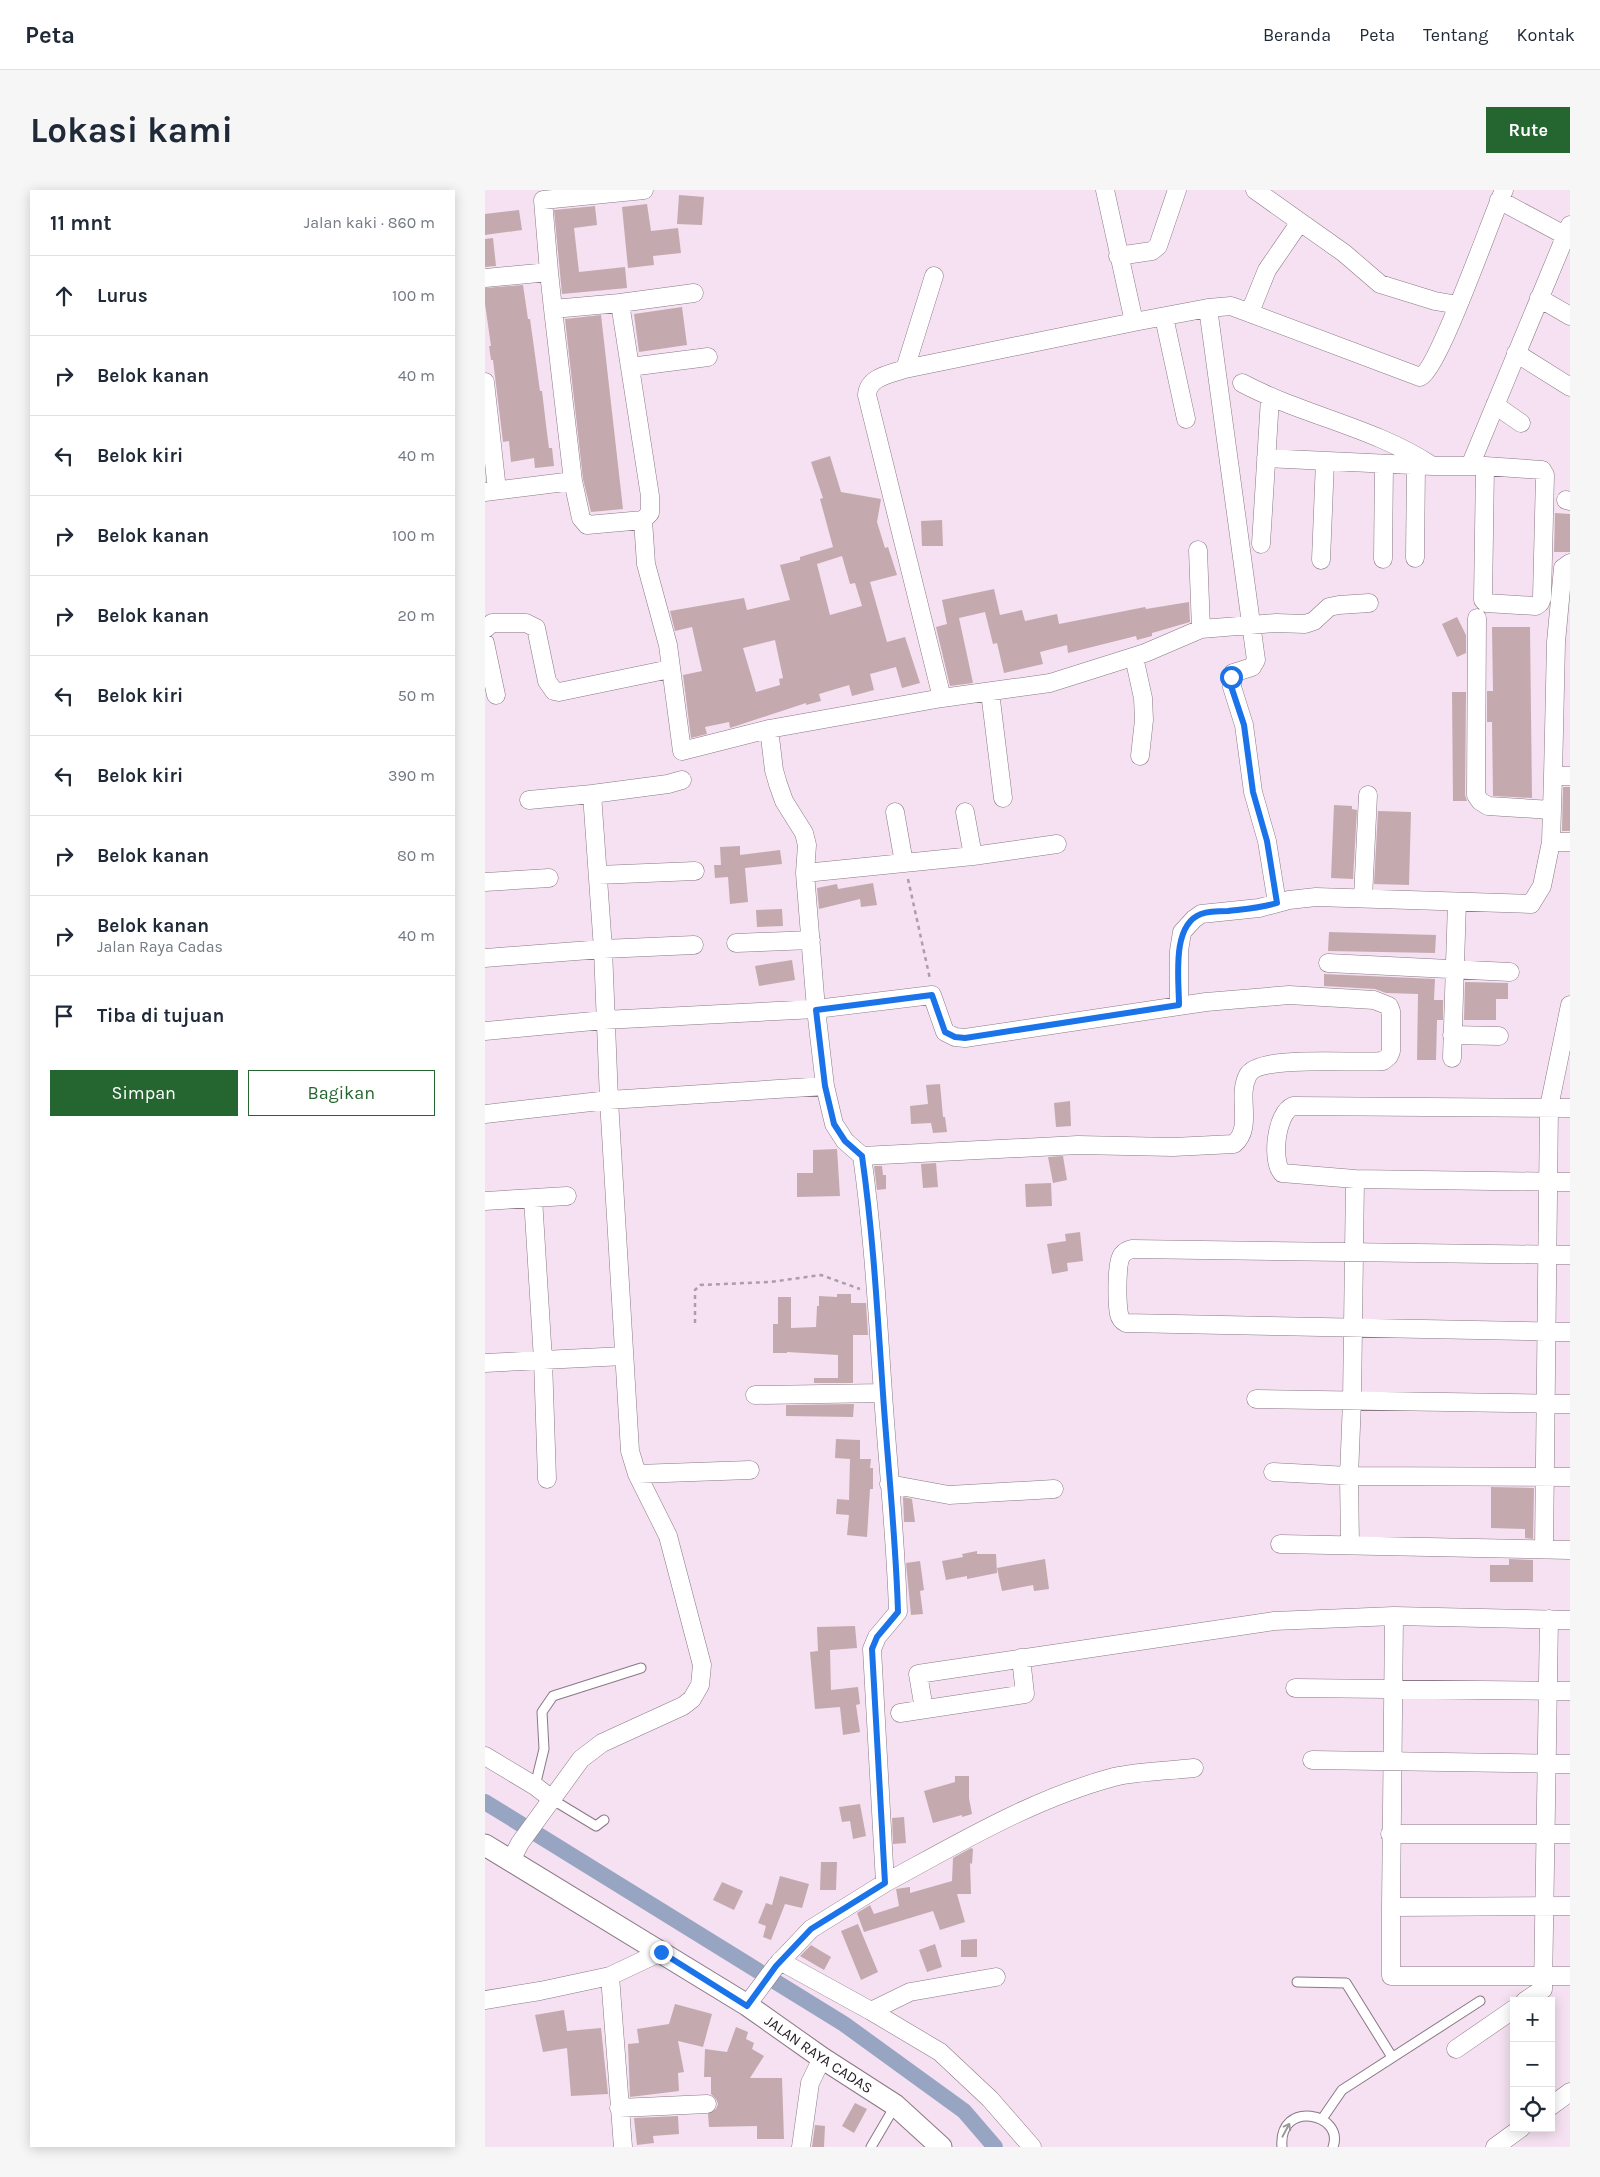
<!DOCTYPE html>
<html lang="id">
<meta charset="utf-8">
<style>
:root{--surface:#fff;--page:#f6f6f7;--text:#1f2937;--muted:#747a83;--line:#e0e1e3;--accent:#256630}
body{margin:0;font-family:Karla,sans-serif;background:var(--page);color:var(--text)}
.controls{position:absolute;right:15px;bottom:15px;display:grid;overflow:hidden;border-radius:0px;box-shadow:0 2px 12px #0003}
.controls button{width:45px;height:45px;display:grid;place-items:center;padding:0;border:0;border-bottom:1px solid var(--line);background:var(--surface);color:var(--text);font:25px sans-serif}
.stop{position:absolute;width:15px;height:15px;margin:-11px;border:4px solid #1a73e8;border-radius:50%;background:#fff}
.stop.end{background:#1a73e8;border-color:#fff;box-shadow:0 1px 5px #0008}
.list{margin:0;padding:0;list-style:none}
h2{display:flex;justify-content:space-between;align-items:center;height:65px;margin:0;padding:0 20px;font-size:21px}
h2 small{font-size:16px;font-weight:400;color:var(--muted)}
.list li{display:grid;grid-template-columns:32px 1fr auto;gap:15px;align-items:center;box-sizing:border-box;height:80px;padding:0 20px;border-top:1px solid var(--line)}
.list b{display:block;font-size:19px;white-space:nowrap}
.list p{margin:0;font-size:16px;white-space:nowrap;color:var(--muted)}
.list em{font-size:16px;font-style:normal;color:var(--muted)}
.actions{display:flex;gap:10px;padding:15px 20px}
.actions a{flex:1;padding:11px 0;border:1px solid var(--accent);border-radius:0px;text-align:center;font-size:18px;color:var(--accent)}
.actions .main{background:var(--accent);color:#fff}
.icon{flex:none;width:28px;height:28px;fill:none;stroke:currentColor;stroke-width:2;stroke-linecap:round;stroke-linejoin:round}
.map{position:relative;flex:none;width:1085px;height:1957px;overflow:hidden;border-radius:0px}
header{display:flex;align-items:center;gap:30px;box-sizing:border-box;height:70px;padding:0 25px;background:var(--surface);border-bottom:1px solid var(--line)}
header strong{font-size:24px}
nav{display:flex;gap:28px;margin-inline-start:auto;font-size:18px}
.intro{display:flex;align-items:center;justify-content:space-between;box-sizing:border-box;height:120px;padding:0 30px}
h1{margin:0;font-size:35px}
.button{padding:12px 22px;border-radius:0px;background:var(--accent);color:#fff;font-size:18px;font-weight:700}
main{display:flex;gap:30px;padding:0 30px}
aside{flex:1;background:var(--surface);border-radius:0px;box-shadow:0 2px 12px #0003}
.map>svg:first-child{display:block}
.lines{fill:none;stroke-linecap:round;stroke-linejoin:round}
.canal{stroke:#97a5c2;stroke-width:16}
.building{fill:#c4aaae;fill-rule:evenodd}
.service-casing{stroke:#8a7886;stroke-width:11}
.minor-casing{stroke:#8a7886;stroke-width:19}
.tertiary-casing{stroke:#8a7886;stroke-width:23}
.path{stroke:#ad9daa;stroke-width:2.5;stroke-dasharray:4 4;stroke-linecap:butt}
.service{stroke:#fff;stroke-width:9}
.minor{stroke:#fff;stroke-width:18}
.tertiary{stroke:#fff;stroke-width:21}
.oneway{stroke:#9c989b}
.route{stroke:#1a73e8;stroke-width:6}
.labels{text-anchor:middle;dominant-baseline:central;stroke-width:4;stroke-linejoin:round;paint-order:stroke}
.street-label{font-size:15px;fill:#221b21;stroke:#fdf1fa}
</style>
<header>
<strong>Peta</strong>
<nav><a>Beranda</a><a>Peta</a><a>Tentang</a><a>Kontak</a></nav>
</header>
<div class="intro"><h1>Lokasi kami</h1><a class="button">Rute</a></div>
<main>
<aside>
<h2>11 mnt<small>Jalan kaki · 860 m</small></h2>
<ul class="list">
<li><svg class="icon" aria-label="ahead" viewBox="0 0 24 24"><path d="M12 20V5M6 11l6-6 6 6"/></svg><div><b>Lurus</b></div><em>100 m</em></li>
<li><svg class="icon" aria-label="right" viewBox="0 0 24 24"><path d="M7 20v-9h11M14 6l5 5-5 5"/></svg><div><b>Belok kanan</b></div><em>40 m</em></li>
<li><svg class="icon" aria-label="left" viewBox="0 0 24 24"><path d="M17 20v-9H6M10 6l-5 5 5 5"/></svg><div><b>Belok kiri</b></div><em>40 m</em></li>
<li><svg class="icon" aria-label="right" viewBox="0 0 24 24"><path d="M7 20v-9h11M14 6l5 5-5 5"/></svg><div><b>Belok kanan</b></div><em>100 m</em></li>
<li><svg class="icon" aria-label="right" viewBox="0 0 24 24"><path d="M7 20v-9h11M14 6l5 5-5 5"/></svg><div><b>Belok kanan</b></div><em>20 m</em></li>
<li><svg class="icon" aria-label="left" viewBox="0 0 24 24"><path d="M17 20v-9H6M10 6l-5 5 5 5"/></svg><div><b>Belok kiri</b></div><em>50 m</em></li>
<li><svg class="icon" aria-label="left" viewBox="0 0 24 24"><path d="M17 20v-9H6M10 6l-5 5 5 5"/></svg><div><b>Belok kiri</b></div><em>390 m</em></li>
<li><svg class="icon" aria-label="right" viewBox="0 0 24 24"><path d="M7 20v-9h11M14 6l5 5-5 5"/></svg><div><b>Belok kanan</b></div><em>80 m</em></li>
<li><svg class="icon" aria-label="right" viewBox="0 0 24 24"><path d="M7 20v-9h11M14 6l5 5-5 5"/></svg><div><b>Belok kanan</b><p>Jalan Raya Cadas</p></div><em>40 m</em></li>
<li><svg class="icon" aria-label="arrive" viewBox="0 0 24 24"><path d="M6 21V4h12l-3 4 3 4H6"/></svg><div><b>Tiba di tujuan</b></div></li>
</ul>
<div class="actions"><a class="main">Simpan</a><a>Bagikan</a></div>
</aside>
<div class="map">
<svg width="1085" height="1957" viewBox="0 0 1085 1957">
<rect width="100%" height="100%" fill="#f5e1f1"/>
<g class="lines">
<!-- canal -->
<path class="canal" d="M0,1612L359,1834L479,1921L510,1957"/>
</g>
<!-- building -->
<path class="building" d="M194,5L219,7L217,35L192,34Z
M162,14L166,41L193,38L196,63L168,66L169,75L143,78L137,17Z
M110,16L112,35L89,38L94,82L140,77L142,98L77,104L69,20Z
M34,20L37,40L0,45V24Z
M8,48L11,76L0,77V49Z
M38,95L43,129H45L55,201H57L62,243L64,258H67L69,276L50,278L49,268L26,272L24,251L18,252L8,170H6L4,156H6L0,114V98Z
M197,117L202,155L154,162L149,124Z
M116,125L138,319L106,322L98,289L80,129Z
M345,266L356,302L396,309L392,332L400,358L403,357L412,385L385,392L402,452L420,447L435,493L417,498L411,477L385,484L389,500L367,506L364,495L334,504L336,511L321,515V513L245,538L244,532L220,537L222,544L206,548L198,485L217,481L207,437L190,441L185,421L259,408L262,420L305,410L295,375L315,370V367L348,357L335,309L338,308L326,272ZM357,366L365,394L370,393L377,416L345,425L332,374ZM290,450L298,488L294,489L295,495L271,502L258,458Z
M1070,323L1085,324V362H1069Z
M457,330L458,356H437L436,331Z
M509,399L515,425L537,420L540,431L572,424L574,434L660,417L661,419L704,412L705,432L667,443V446L652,450L651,446L583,463L582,455L555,462L558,474L519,483L512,453L508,454L500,422L474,428L488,493L465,496L451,437L462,434L457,410Z
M972,427L981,445V463L972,467L957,434Z
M1007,437H1045L1047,608L1008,606L1007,532H1002V501H1008Z
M967,502H981L980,605L982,611H968Z
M1078,597H1085V641H1077Z
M849,615L867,616V619L872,620L868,689L846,688Z
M893,621L926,622L924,695L889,694Z
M255,656V665L295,660L297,674L260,678L263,712L245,714L243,687L230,688L229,675H236L235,657Z
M388,693L392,715L376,717L375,709L334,719L332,698L352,694L353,699Z
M297,719L298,736L272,737L271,720Z
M844,742L951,745L950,763L843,761Z
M307,770L310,790L274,796L270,776Z
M839,784L950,789L949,810H958V830H952L951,870H932L933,804L901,803L890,799L839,796Z
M980,792L1023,793V809H1011V830H979Z
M455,894L458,927H460L462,942L448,943L446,933L426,934L425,916L443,914L441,895Z
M585,911L586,936L571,937L569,913Z
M352,959L355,1006L312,1007V983H328V960Z
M578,966L582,990L568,993L563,967Z
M451,973L453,997L438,998L436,974Z
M389,976H397L398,985H401V999L392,1000Z
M566,993L567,1016L541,1017L540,994Z
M595,1042L598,1071L582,1073L583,1081L567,1084L562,1054L581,1051L580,1044Z
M352,1104H366V1113H381L383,1145H368V1193H329V1188H353V1165L302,1162V1163H288V1134H293V1107H306V1138L331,1137L332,1116H334V1106L352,1107Z
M369,1214L368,1227L301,1226V1215Z
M351,1249L375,1250V1269H386L385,1278H388V1299H385L382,1347L362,1345L364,1325L351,1324L352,1309L364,1310L365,1269L350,1268Z
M1006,1297L1049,1298L1048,1349L1040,1348V1339L1006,1338Z
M418,1307L427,1309L430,1332H419Z
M492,1361V1364H511L512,1383L482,1389V1386L461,1390L457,1371L478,1367L477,1364Z
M560,1369L564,1399L549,1401L548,1395L517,1401L512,1378Z
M1024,1369L1048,1370V1392H1005V1375H1024Z
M435,1371L439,1400L435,1401L438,1424L426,1425L421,1373Z
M370,1436L372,1458L345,1460L346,1500L373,1497L375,1514L371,1515L375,1542L358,1545L355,1517L330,1519L325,1462L333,1461L332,1437Z
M470,1586H484V1608L487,1624L477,1627V1625L448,1633L439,1601L470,1592Z
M375,1614L381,1646L368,1649L365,1631L357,1632L354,1617Z
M419,1627L421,1653L408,1654L407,1628Z
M486,1658L488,1659L487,1674L485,1673L486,1704H472L480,1732L455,1740L448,1721L379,1742L372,1723L385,1715L389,1724L414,1716L411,1699L425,1697V1703L467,1691L468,1668Z
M336,1672H352L351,1700H335Z
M295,1686L324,1694L317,1718L300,1714L286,1750L278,1747L281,1736L273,1733L281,1713L287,1715Z
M237,1692L258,1701L249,1720L228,1710Z
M373,1734L393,1782L376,1790L356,1741Z
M492,1749V1767H476V1750Z
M450,1754L457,1777L442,1782L434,1760Z
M326,1755L346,1767L339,1780L315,1766Z
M190,1814L227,1824L218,1857L193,1851L199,1882L193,1883L194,1901L145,1907L143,1854L154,1853L152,1839L184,1834Z
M79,1820L82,1841L116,1838L123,1904L86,1906L82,1858L58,1862L50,1825Z
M251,1837L263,1842L261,1849L269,1853L267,1859L279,1866L265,1888H297L299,1949H272V1936L224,1937L223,1924L231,1919L233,1914L231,1909L226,1904V1887H219L220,1859L242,1862Z
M370,1913L382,1919L369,1943L357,1936Z
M193,1926L194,1944L168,1946L169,1953L152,1955L149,1928Z
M330,1935L340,1936L339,1957H327Z"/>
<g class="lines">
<!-- service casing -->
<g class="service-casing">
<path id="service" d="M50,1596L59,1559L57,1522L68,1506L156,1478
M68,1610L111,1636L119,1630
M812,1792L861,1793L907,1867
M837,1929L857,1900L995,1811
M386,1957L410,1916
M797,1957C793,1909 860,1923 848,1957"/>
</g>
<!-- minor casing -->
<g class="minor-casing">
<path id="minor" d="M770,0L859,63L895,94L950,111L973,115
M1014,10L1085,48
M633,66L667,61L673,56L692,0
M64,82L58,10L159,0
M0,88L64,82L68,119L135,113L165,306V323L158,330L102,335L96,328L88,291L0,302
M1054,108L1085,126
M135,113L209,103
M723,118L771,470L767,477L748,483L747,497L759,535L768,602L782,651L792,713
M68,119L88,291
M765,122L782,80L815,32
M679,127L701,229
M649,132L723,118L746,116L935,187C954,179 1006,28 1019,0
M1031,163L1085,197
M145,177L223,167
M420,179L449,86
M0,192L12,300
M757,193C817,225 890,238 946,275
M1010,215L1036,233
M781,268L948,276H1000L1057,280L1060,285L1057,408L1055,413L1051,416L1001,413L998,410L1000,276
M985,276L1085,35
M1081,310L1085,311
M158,330L161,374L183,455L197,561L284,539L457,508L565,493L660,463L716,439L791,433L820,434L829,431L844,417L854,415L884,413
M776,354L785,208
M713,360L716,439
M930,368L931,275
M898,369L899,274
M836,370L840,271
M992,428L991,605L995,611L1003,616L1067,620
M0,439L7,433H41L51,438L62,491L69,501L74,502L185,479
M0,453L11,505
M649,467L658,508L659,530L655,566
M505,502L518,608
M457,508L382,205C383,187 405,184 420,179L649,132L620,0
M1068,586L1071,452L1078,378L1085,373
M44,610L107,604
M410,622L419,673
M480,622L488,666
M1066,652L1068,586H1085
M320,683L488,666L572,654
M113,685L210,681
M0,692L64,688
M878,708L883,605
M251,753L326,750
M0,768L118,759L209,755
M843,773L1025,782
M694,815V761L697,742L709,729L716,724L774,718L804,710L831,707L1046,714L1057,696L1066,652H1085
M0,841L119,830L331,819L447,805L460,842L470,847L480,848L721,812L804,805L889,810L904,816L906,821V861L904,866L898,871C873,874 774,864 763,885C751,907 769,937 749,954L688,957L593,955L377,966
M967,845L1014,846
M967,868L972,712
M1085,918L808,916C791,923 786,970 797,983L870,989L1085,992
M0,924L124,910L340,896
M48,1008L58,1170L62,1289
M0,1011L82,1006
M1085,1065L647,1059C643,1060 640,1061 637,1065C631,1073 632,1113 634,1124C635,1129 637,1131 641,1133L1085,1142
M0,1173L139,1166
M270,1205L398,1203
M771,1209L1085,1214
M788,1282L864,1286L1085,1287
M152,1284L265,1280
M404,1294L464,1305L569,1299
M795,1354L1085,1360
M865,1355L864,1286L867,1211L870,989
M1059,1359L1064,917L1085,815
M909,1426L906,1717L1085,1716
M810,1498L1085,1501
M439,1519L433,1484L789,1431L909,1426L1085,1430
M415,1523L540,1504L536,1468
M0,1566L50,1596L68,1610
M827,1570L1085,1574
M905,1644H1085
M26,1670L35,1653L96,1569L117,1553L198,1516L207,1509L215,1495L217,1475L183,1346L152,1284L145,1261L124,910L118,759L107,604L183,594L197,590
M400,1693C474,1653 547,1609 629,1587C654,1581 683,1581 709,1578
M906,1717V1786H1085
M295,1771L386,1821L455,1862L505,1909L547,1957
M125,1786L138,1957
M0,1810L55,1801L125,1786L176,1762
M1040,1811L1058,1799L1064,1429
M262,1815L291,1776L326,1739L400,1693L387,1459L392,1447L413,1422C411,1354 404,1286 399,1218C393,1134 389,1050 377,966L360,951L349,934L340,896L331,819L320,683L322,655L319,643L299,611L293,594L289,580L284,539
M386,1821L425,1802L511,1787
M971,1859L1029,1819
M1066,1916L1085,1902
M134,1918L222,1914
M316,1957L325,1893L337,1868
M1010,1957L1036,1938"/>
</g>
<!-- tertiary casing -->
<g class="tertiary-casing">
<g id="tertiary">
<path id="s1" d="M0,1655L262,1815L337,1868L410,1915L456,1957"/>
</g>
</g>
<!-- path -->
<path class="path" d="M423,689L445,789
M210,1133V1100L215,1095L285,1092L336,1085L375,1099"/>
<!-- service -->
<use href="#service" class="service"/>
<!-- minor -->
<use href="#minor" class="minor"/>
<!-- tertiary -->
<use href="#tertiary" class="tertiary"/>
</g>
<!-- one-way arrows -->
<defs><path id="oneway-shaft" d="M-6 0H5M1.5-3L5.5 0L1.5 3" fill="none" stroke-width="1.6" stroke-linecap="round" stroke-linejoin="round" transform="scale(1.25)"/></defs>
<use class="oneway" href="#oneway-shaft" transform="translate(801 1940) rotate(-62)"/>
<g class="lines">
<!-- route -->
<path class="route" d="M176,1762L262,1816L291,1776L326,1739L400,1693L387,1459L392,1447L413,1422C411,1354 404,1286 399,1218C393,1134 389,1050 377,966L360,951L349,934L340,896L331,820L447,805L460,842L470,847L480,848L694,815C694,790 686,735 716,724C724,721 735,721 743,721C760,719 776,718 792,713L782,651L768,602L759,535L746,496V487"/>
</g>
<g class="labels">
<!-- street labels -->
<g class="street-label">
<text stroke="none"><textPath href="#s1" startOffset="394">JALAN RAYA CADAS</textPath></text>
</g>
</g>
</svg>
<div class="controls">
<button>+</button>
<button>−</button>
<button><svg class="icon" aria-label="locate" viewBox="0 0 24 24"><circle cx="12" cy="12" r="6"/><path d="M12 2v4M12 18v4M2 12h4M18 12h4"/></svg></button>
</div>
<div class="stop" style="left:746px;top:487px"></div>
<div class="stop end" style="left:176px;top:1762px"></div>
</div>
</main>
